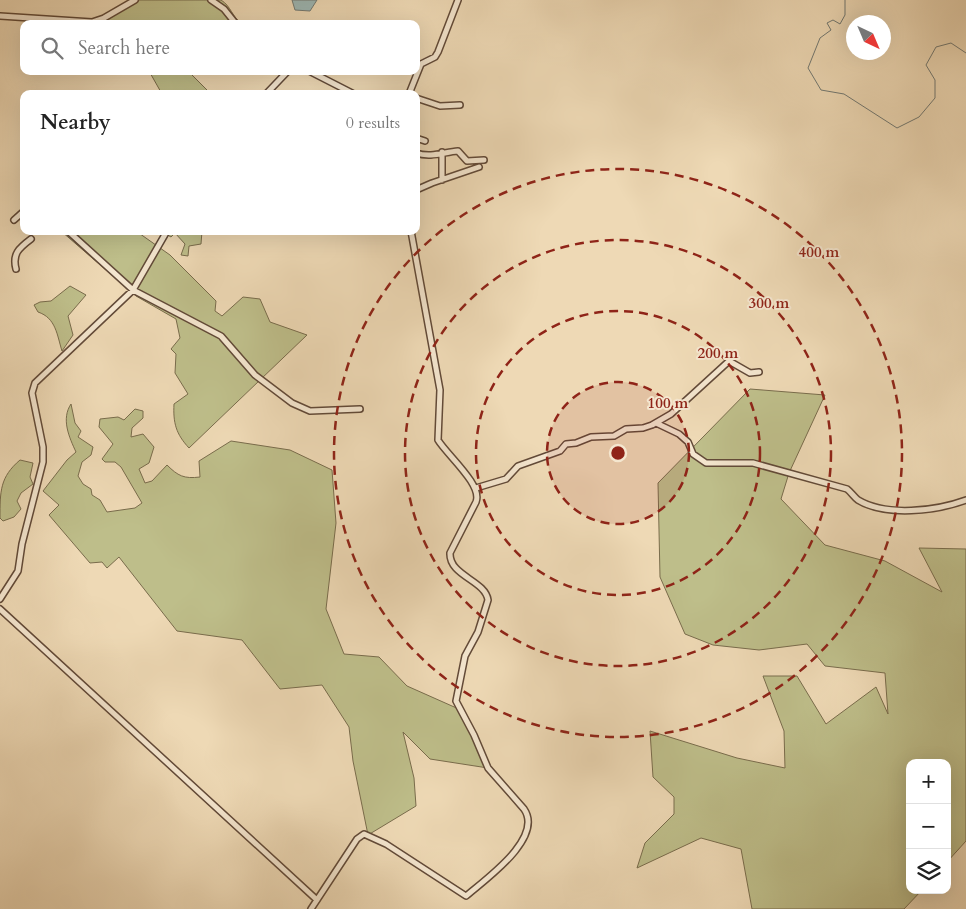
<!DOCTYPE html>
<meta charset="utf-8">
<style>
:root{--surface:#fff;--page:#f2f2f2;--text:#222;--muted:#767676;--line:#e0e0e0}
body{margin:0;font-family:Cardo,serif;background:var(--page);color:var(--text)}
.controls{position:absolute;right:15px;bottom:15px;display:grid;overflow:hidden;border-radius:10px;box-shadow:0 5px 20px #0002}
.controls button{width:45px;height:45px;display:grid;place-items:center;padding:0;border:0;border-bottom:1px solid var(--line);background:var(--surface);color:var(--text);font:25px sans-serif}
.compass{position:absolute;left:846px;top:15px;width:45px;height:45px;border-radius:50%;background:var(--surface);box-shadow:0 5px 20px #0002;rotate:136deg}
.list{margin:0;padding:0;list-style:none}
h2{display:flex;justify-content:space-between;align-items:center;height:65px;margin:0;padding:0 20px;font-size:21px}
h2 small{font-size:16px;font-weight:400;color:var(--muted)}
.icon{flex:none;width:28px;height:28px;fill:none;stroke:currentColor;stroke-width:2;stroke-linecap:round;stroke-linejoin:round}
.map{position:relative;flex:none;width:966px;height:909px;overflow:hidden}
.search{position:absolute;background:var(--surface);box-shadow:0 5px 20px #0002;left:20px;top:20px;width:400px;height:55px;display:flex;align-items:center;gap:12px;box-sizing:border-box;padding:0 18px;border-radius:10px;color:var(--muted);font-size:19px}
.panel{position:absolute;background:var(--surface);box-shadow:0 5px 20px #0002;left:20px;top:90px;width:400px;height:145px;border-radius:10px}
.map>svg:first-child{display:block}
.green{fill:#bebe8a;stroke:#796c4c}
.water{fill:#9cb8b6;stroke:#727973}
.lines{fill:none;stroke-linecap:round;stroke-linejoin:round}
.stream{stroke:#727973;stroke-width:1}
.street-casing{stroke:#624a38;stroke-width:8}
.street{stroke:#f4e6cf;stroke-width:5}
.ring{fill:none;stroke:#8f2418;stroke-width:2.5;stroke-dasharray:9 6}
.centre{fill:#8f2418;stroke:#f4e6cf;stroke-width:2.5}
.ring-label{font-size:15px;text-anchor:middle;font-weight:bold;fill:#8f2418;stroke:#f4e6cf;stroke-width:4;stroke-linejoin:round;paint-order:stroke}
</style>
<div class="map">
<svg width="966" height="909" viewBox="0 0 966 909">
<rect width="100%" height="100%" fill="#eed9b5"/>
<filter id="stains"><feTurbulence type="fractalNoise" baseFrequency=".004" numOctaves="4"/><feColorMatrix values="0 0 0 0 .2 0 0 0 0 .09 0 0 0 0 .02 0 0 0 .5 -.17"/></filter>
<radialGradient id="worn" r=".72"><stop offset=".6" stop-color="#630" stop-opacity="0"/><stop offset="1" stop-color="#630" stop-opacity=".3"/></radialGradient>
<!-- green -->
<path class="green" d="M136,0H221C231,6 232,17 242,24H98Z
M149,71H194L191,74L211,94H162Z
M61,231H136L170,255L216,301L215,311L222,316L243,297L260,299L270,322L307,335L189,448C176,434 173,423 174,404L188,394L175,373L176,354L171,349L180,338L176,319L136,296Z
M161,231H202L201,244L189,246L188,256L181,255L185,244L175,233L171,237Z
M70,286L86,295L68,316L73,335L62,351C57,335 56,318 38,312L34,305L40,302L51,301Z
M750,389L825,395L789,473L781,499L825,545L885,561L942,592L919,548L966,549V841L947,862V763H910V890H922L904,909H752L741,849L701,838L637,868L645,843L674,814V797L653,777L650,731L737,758L785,768L784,731L763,676H797L826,724L876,687L888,714L885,673L825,666L807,644L759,650L713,645L685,634L660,577L658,483Z
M71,404L75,423L81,431L78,437L93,447L91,455L82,462L78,476L83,484L91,489L92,495L100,500L107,512L135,508L142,503L121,467L115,462H105L102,459L113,444L99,427L100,419L118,417L124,420L135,409L143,411V418L132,428L131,437L143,434L154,447L149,463L139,469L145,483L152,481L167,465C178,476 184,479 200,477L199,461L231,441L290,450L332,470L336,523L326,609L344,654L379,657L407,686L461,710L488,768L430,759L403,732L414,778L416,806L368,835L353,761L349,727L322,685L280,689L242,640L177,631L119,557L107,568L102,562L90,563L49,515L59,505L43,491L67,460L76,452C69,437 61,419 71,404Z
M20,460L33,463L30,477L33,484L21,493L17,501L21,509L14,517L3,521L0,518C0,491 0,477 20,460Z"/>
<!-- water -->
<path class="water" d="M292,0H317L310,11L295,10Z"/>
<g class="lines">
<!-- stream -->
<path class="stream" d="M845,0V15L840,24L833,20L827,23L831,30L820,38L808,68L821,90L844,94L897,128L919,117L935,98V80L926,65L936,47L951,43L966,53"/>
<!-- street casing -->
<g class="street-casing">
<path id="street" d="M211,0L224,9L236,24
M0,16L92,22L104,18L135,0
M309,71L354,94
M266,94L288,71
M409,94L421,64L435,57L438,52L458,0
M416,98L440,106L460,105
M416,138L425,141
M442,152V180
M416,153C431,158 444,152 458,151L467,161L484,160
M416,190L432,183L479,167
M14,220L24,211
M68,231L133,290L221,336L255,375L292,403L310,411L360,409
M16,269C12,254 19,248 31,239
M656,423L679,434L688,442L693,454L706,463H753L847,489C851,492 854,497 858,500C886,517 936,511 966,500
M476,488L506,479L518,466L560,451L566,444L576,443L591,437L614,436L626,429L643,428L652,425L671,414L729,361L750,373L759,372
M0,599L18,571L22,544L43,462V447L32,393L35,383L133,290L167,231
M0,609L317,900
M311,909L357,839L364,834L386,844L466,896C486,879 544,838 524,809L488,768L474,735L456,701L465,656L478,632L488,600C485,580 449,576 450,553L476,502C483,485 447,455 438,440L440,390L411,231"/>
</g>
<!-- street -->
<use href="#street" class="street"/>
</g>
<!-- distance rings -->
<circle cx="618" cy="453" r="71" fill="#8f2418" fill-opacity=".12"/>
<g class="ring">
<circle cx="618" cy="453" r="71"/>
<circle cx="618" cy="453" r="142"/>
<circle cx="618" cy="453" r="213"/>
<circle cx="618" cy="453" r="284"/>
</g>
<circle cx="618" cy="453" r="8" class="centre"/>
<g class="ring-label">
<text x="819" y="257">400 m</text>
<text x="769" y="308">300 m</text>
<text x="718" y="358">200 m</text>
<text x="668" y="408">100 m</text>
</g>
<rect width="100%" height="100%" filter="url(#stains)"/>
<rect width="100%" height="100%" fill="url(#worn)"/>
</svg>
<div class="controls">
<button>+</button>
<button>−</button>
<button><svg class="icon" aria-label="layers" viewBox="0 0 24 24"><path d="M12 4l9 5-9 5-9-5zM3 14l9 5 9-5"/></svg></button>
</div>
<svg class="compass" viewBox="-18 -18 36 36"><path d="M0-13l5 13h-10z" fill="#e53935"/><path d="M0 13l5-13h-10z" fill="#767676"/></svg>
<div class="search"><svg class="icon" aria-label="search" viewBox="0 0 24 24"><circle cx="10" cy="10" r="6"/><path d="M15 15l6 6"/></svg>Search here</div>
<section class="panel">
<h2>Nearby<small>0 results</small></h2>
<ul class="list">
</ul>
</section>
</div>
